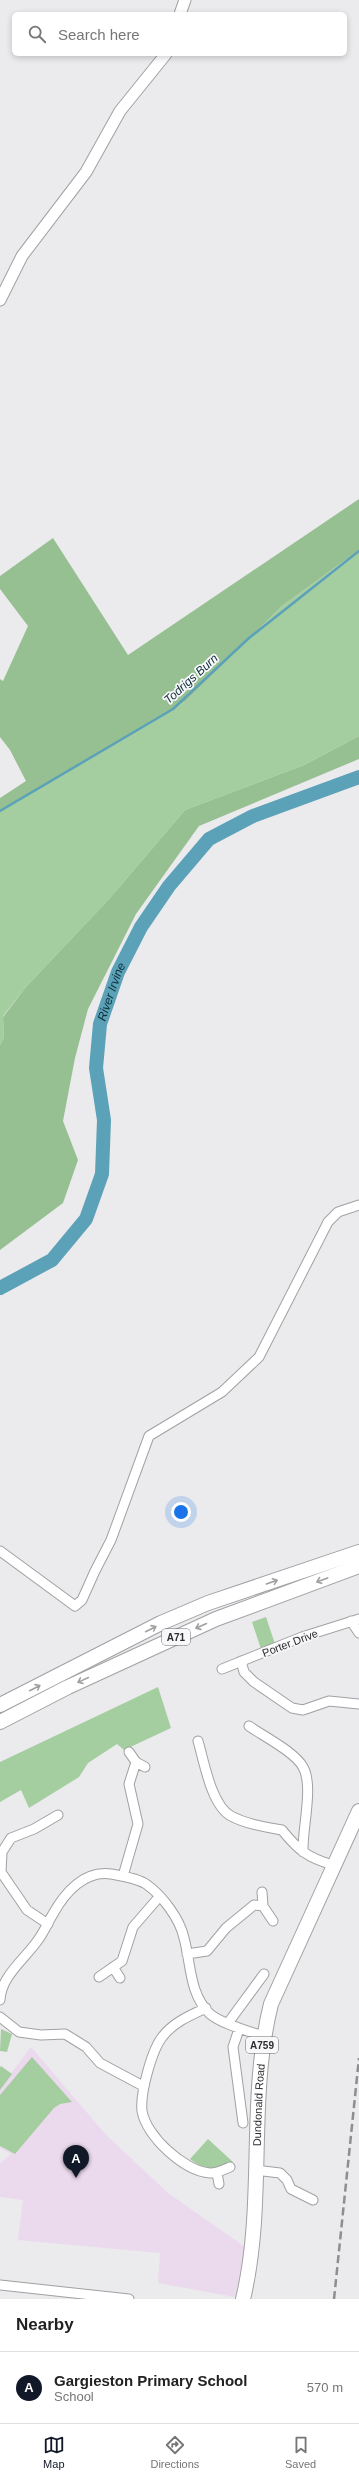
<!DOCTYPE html>
<style>
:root{--surface:#fff;--page:#f6f6f6;--text:#222;--muted:#767676;--line:#e0e0e0;--accent:#111827}
body{margin:0;font-family:Arial,sans-serif;background:var(--page);color:var(--text)}
.you{position:absolute;left:181px;top:1512px;width:14px;height:14px;margin:-10px;border:3px solid #fff;border-radius:50%;background:#1a73e8;box-shadow:0 0 0 6px #1a73e833}
.badge{display:grid;place-items:center;width:26px;height:26px;border-radius:50%;background:var(--accent);color:#fff;font-size:13px;font-weight:700}
.pin{position:absolute;translate:-50% -33px;filter:drop-shadow(0 1px 2px #0008)}
.pin::after{content:'';position:absolute;top:21px;width:14px;height:12px;background:inherit;clip-path:polygon(0 0,100% 0,50% 100%)}
.list{margin:0;padding:0;list-style:none}
h2{display:flex;justify-content:space-between;align-items:center;height:52px;margin:0;padding:0 16px;font-size:17px}
h2 small{font-size:13px;font-weight:400;color:var(--muted)}
.list li{display:grid;grid-template-columns:26px 1fr auto;gap:12px;align-items:center;box-sizing:border-box;height:72px;padding:0 16px;border-top:1px solid var(--line)}
.list b{display:block;font-size:15px;white-space:nowrap}
.list p{margin:0;font-size:13px;white-space:nowrap;color:var(--muted)}
.list em{font-size:13px;font-style:normal;color:var(--muted)}
.icon{flex:none;width:22px;height:22px;fill:none;stroke:currentColor;stroke-width:2;stroke-linecap:round;stroke-linejoin:round}
.map{position:relative;flex:none;width:359px;height:2299px;overflow:hidden}
.search{position:absolute;background:var(--surface);box-shadow:0 2px 6px #0003;left:12px;right:12px;top:12px;height:44px;display:flex;align-items:center;gap:10px;box-sizing:border-box;padding:0 14px;border-radius:6px;color:var(--muted);font-size:15px}
.sheet{height:124px;background:var(--surface)}
nav{display:flex;justify-content:space-around;align-items:center;box-sizing:border-box;height:56px;border-top:1px solid var(--line);background:var(--surface);font-size:11px;color:var(--muted)}
nav a{display:grid;justify-items:center;gap:2px}
nav .on{color:var(--accent)}
.map>svg:first-child{display:block}
.education{fill:#ebdaed}
.green{fill:#a5cea0}
.forest{fill:#97c092}
.lines{fill:none;stroke-linecap:round;stroke-linejoin:round}
.stream{stroke:#5ba2b9;stroke-width:2.5}
.river{stroke:#5ba2b9;stroke-width:14}
.minor-casing{stroke:#a1a0a3;stroke-width:11}
.tertiary-casing{stroke:#a1a0a3;stroke-width:13}
.primary-casing{stroke:#a1a0a3;stroke-width:16}
.minor{stroke:#fff;stroke-width:9}
.tertiary{stroke:#fff;stroke-width:11}
.primary{stroke:#fff;stroke-width:14}
.rail{stroke:#8e8d90;stroke-width:2.5;stroke-dasharray:8 4;stroke-linecap:butt}
.oneway{stroke:#a0a0a1}
.labels{text-anchor:middle;dominant-baseline:central;stroke-width:3.5;stroke-linejoin:round;paint-order:stroke}
.shield{fill:#f8f7fa;stroke:#6a696b;stroke-width:1}
.shield-label{font-size:10px;font-weight:bold;fill:#2d2c2e}
.street-label{font-size:11px;fill:#2d2c2e;stroke:#f8f7fa}
.water-label{font-size:12px;font-style:italic;fill:#0d303a;stroke:#f8f7fa}
</style>
<div class="map">
<svg width="359" height="2299" viewBox="0 0 359 2299">
<rect width="100%" height="100%" fill="#ebeaed"/>
<!-- education -->
<path class="education" d="M31,2047L106,2135L168,2193L245,2247L235,2297L158,2283L160,2253L18,2240L23,2200L0,2197V2163L11,2154L0,2148V2088Z"/>
<!-- green -->
<path class="green" d="M359,550V736L304,765L185,810L110,898L25,988L3,1016L4,1038L0,1045V811L186,701L282,606Z
M266,1617L275,1644L261,1649L252,1622Z
M158,1687L171,1728L124,1750L117,1744L88,1763L79,1777L29,1808L21,1790L0,1802V1762Z
M1,2029L12,2034L7,2052L0,2051Z
M32,2057L72,2102L60,2104L54,2108L15,2154L0,2146V2095Z
M1,2066L12,2074L0,2090V2067Z
M208,2139L233,2162C218,2172 204,2170 190,2159Z"/>
<!-- forest -->
<path class="forest" d="M359,499V550L282,606L186,701L0,811V798L26,781L10,750L0,737V679L3,681L28,626L0,589V576L53,538L128,655Z
M359,736V759L199,826L136,914L88,1009L75,1058L63,1121L78,1160L63,1203L0,1250V1045L4,1038L3,1017L25,988L110,898L185,810L304,765Z"/>
<g class="lines">
<!-- stream -->
<path class="stream" d="M0,811L173,709L249,638L359,551"/>
<!-- river -->
<path class="river" id="s1" d="M0,1288L52,1260L86,1219L102,1174L104,1120L96,1068L100,1024L118,972L141,927L169,886L209,839L253,816L359,777"/>
<!-- minor casing -->
<g class="minor-casing">
<path id="minor" d="M0,1551L75,1606L82,1600L95,1571L111,1540L149,1436L222,1392L259,1357L328,1222L338,1212L359,1205
M351,1621L359,1633
M241,1661L244,1672L254,1682L292,1708L303,1710L329,1701L359,1704
M222,1669L302,1637L359,1619
M249,1726C263,1736 295,1752 303,1767C314,1786 302,1829 303,1852
M198,1741C204,1761 211,1805 231,1816C246,1824 265,1827 282,1830C298,1850 308,1858 333,1865
M129,1752L136,1762
M123,1876L138,1824L129,1784L136,1762L145,1767
M262,1892L263,1906
M48,1924L27,1910L1,1872L2,1852L11,1838L34,1829L58,1815
M187,1954L207,1951L226,1928L254,1905L263,1906L273,1921
M113,1967L120,1978
M99,1977L122,1961L133,1927L159,1897
M0,2000C1,1976 25,1959 38,1940C44,1932 48,1922 53,1914C65,1892 85,1870 111,1874C122,1876 137,1878 146,1884C162,1895 180,1919 184,1938C191,1963 189,1994 210,2014C222,2024 248,2031 263,2036
M206,2008C191,2015 174,2022 163,2036C152,2049 140,2093 142,2111C146,2136 184,2171 210,2173C217,2173 223,2170 230,2167
M0,2017L19,2032L41,2035L65,2034L86,2047L100,2063L143,2086
M228,2023L264,1974
M239,2029L233,2047L243,2123
M255,2170L280,2173L287,2180L291,2189L313,2200
M217,2173L219,2184
M0,2285L129,2299"/>
</g>
<!-- tertiary casing -->
<g class="tertiary-casing">
<path id="tertiary" d="M180,14L185,0
M0,300L22,256L86,172L120,111L166,54"/>
</g>
<!-- primary casing -->
<g class="primary-casing">
<g id="primary">
<path d="M0,1705L161,1623L208,1603L359,1552"/>
<path d="M0,1722L68,1687L216,1619L359,1566"/>
<path id="s2" d="M243,2299C266,2203 247,2100 271,2004L359,1811"/>
</g>
</g>
<!-- minor -->
<use href="#minor" class="minor"/>
<!-- tertiary -->
<use href="#tertiary" class="tertiary"/>
<!-- primary -->
<use href="#primary" class="primary"/>
<!-- rail -->
<path class="rail" d="M334,2299L359,2058"/>
</g>
<!-- one-way arrows -->
<defs><path id="oneway-shaft" d="M-6 0H5M1.5-3L5.5 0L1.5 3" fill="none" stroke-width="1.6" stroke-linecap="round" stroke-linejoin="round"/></defs>
<g class="oneway">
<use href="#oneway-shaft" transform="translate(322 1580) rotate(160)"/>
<use href="#oneway-shaft" transform="translate(272 1582) rotate(-19)"/>
<use href="#oneway-shaft" transform="translate(201 1626) rotate(156)"/>
<use href="#oneway-shaft" transform="translate(151 1629) rotate(-27)"/>
<use href="#oneway-shaft" transform="translate(83 1680) rotate(155)"/>
<use href="#oneway-shaft" transform="translate(35 1688) rotate(-27)"/>
</g>
<g class="labels">
<!-- shield labels -->
<g class="shield">
<rect x="162" y="1629" width="28" height="16" rx="3"/>
<rect x="246" y="2037" width="32" height="16" rx="3"/>
</g>
<g class="shield-label">
<text x="176" y="1637">A71</text>
<text x="262" y="2045">A759</text>
</g>
<!-- street labels -->
<g class="street-label">
<text transform="translate(290 1643) rotate(-21)">Porter Drive</text>
<text stroke="none"><textPath href="#s2" startOffset="195">Dundonald Road</textPath></text>
</g>
<!-- water labels -->
<g class="water-label">
<text transform="translate(191 679) rotate(-42)">Todrigs Burn</text>
<text stroke="none"><textPath href="#s1" startOffset="345">River Irvine</textPath></text>
</g>
</g>
</svg>
<div class="you"></div>
<div class="pin badge" style="left:76px;top:2178px">A</div>
<div class="search"><svg class="icon" aria-label="search" viewBox="0 0 24 24"><circle cx="10" cy="10" r="6"/><path d="M15 15l6 6"/></svg>Search here</div>
</div>
<section class="sheet">
<h2>Nearby<small></small></h2>
<ul class="list">
<li><span class="badge">A</span><div><b>Gargieston Primary School</b><p>School</p></div><em>570 m</em></li>
</ul>
</section>
<nav>
<a class="on"><svg class="icon" aria-label="map" viewBox="0 0 24 24"><path d="M3 6l6-2 6 2 6-2v14l-6 2-6-2-6 2zM9 4v14M15 6v14"/></svg>Map</a>
<a><svg class="icon" aria-label="directions" viewBox="0 0 24 24"><path d="M12 3l9 9-9 9-9-9zM9 14v-3h6M13 9l2 2-2 2"/></svg>Directions</a>
<a><svg class="icon" aria-label="saved" viewBox="0 0 24 24"><path d="M7 4h10v16l-5-4-5 4z"/></svg>Saved</a>
</nav>
